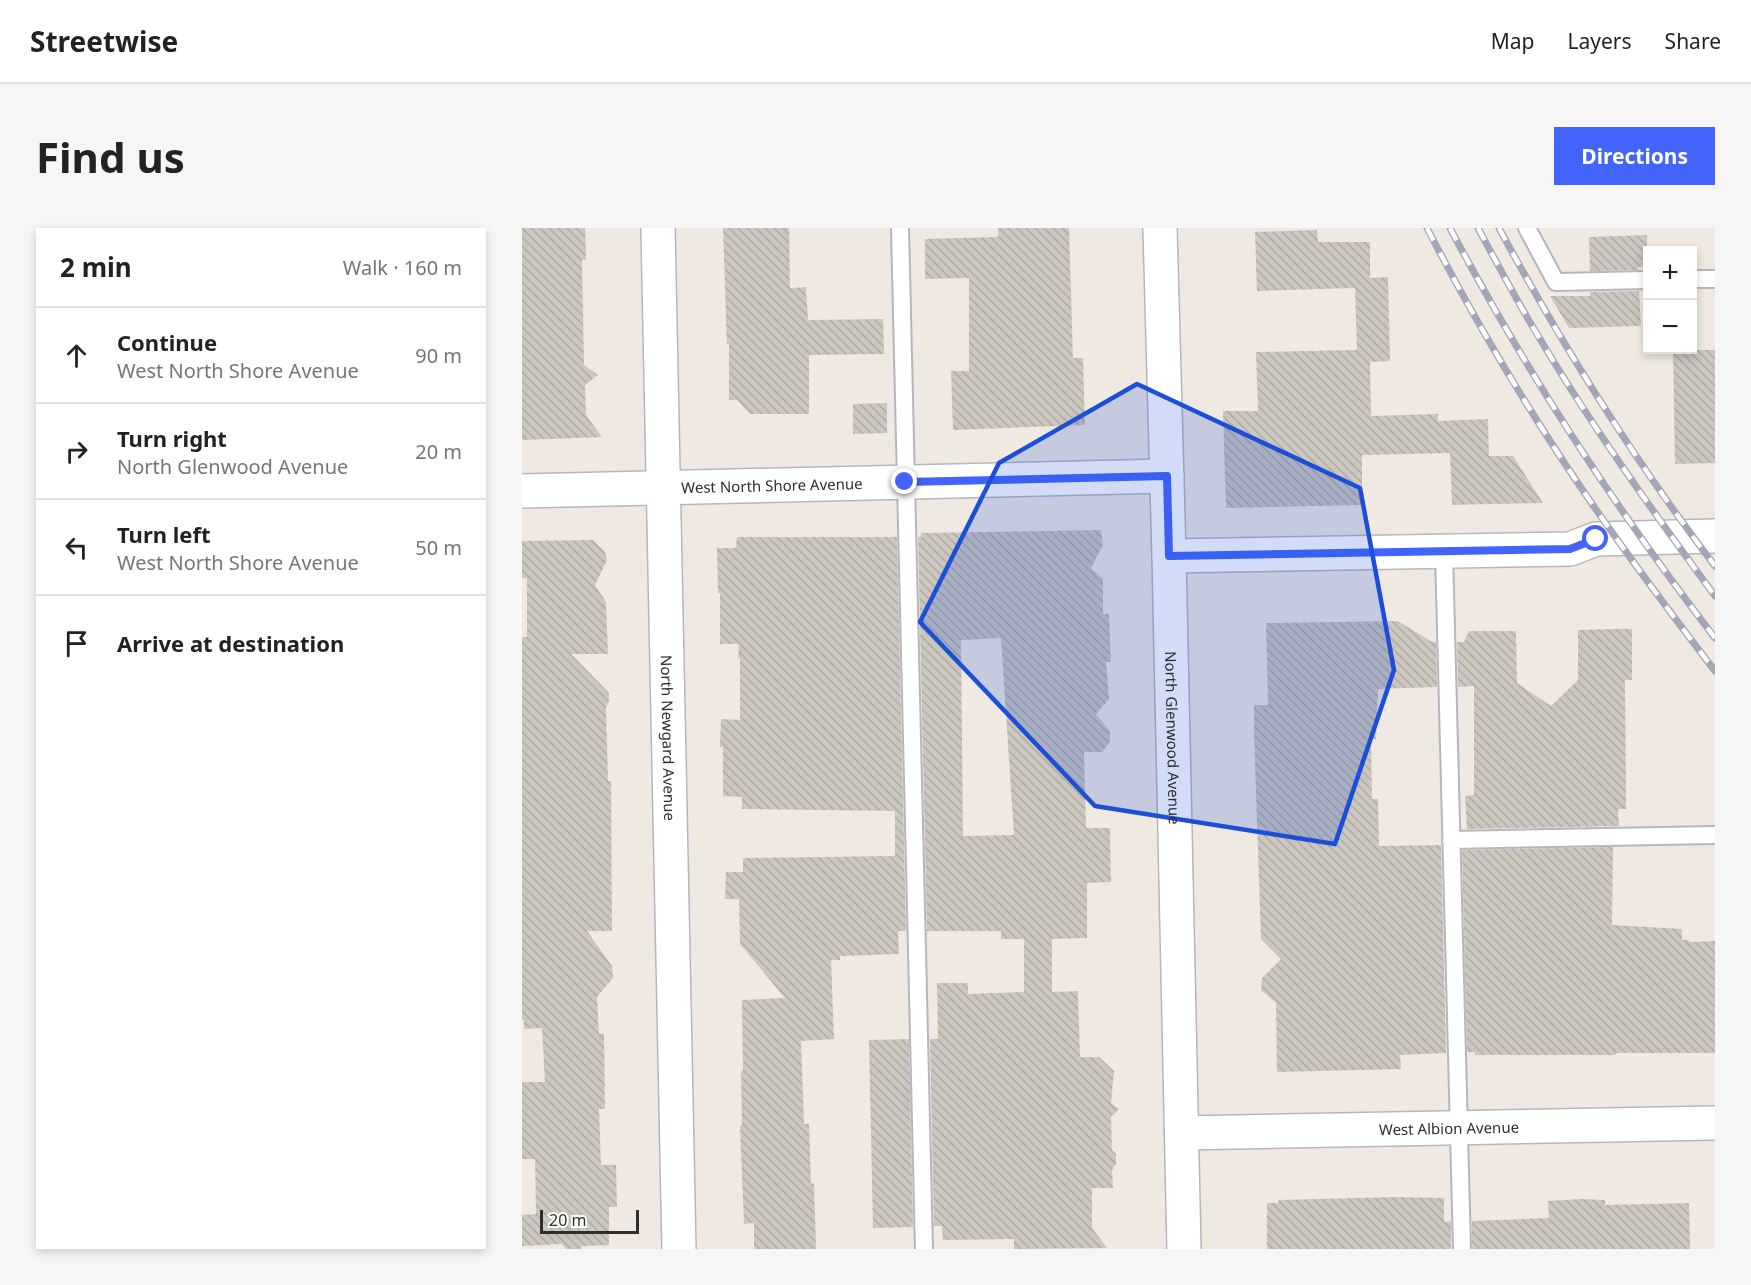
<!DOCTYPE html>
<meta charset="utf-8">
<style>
:root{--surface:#fff;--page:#f6f6f6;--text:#222;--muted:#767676;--line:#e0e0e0;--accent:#4264fb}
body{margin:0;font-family:"Noto Sans",sans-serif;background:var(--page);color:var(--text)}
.controls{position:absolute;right:18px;top:18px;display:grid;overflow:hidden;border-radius:0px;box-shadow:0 3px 9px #0003}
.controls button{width:54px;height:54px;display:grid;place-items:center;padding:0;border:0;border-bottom:2px solid var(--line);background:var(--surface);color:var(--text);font:30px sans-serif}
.scale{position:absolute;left:18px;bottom:15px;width:99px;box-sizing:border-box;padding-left:6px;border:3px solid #2e2e2e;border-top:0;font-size:16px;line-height:21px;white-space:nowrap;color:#2e2e2e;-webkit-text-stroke:4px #fff;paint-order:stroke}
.stop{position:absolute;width:18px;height:18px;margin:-14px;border:4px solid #4264fb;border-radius:50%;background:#fff}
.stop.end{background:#4264fb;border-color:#fff;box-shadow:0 2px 6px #0008}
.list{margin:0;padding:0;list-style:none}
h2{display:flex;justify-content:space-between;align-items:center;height:78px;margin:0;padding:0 24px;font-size:26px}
h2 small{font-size:20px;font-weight:400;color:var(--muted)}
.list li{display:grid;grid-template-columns:39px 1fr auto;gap:18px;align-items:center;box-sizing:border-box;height:96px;padding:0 24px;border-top:2px solid var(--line)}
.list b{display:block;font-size:22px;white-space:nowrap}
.list p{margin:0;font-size:20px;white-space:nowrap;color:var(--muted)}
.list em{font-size:20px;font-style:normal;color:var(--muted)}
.icon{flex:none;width:33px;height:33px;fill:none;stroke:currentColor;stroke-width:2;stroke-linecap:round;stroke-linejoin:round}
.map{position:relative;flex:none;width:1193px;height:1021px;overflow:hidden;border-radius:0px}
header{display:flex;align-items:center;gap:36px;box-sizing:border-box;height:84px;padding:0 30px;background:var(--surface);border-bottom:2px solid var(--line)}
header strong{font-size:28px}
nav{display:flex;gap:33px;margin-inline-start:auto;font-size:21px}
.intro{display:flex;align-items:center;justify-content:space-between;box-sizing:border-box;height:144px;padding:0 36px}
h1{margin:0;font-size:42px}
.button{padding:15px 27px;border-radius:0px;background:var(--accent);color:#fff;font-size:21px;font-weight:700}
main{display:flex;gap:36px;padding:0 36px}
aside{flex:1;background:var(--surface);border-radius:0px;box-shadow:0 3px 9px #0003}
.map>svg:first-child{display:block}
.building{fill:url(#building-back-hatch);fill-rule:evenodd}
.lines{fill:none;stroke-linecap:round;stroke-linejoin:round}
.lane-casing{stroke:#b4b7c1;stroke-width:20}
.street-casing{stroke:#b4b7c1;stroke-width:36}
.lane{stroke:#fff;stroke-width:16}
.street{stroke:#fff;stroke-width:33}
.rail-casing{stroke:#a3a6b8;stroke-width:7}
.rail{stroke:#fff;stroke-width:4.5;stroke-dasharray:14;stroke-linecap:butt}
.route{stroke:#4264fb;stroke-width:8}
.marked{fill:#1d4ed8;fill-opacity:0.2;stroke:#1d4ed8;stroke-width:4.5;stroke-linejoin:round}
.labels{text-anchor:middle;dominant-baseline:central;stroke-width:5;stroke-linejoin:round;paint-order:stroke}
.street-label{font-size:15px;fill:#2e2e2e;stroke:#fff}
</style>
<header>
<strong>Streetwise</strong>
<nav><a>Map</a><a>Layers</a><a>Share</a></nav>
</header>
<div class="intro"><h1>Find us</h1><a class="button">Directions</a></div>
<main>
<aside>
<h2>2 min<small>Walk · 160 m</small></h2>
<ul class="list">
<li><svg class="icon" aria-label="ahead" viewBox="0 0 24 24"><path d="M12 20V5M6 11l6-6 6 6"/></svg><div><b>Continue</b><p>West North Shore Avenue</p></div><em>90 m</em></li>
<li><svg class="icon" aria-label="right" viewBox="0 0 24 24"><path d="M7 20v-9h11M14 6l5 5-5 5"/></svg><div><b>Turn right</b><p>North Glenwood Avenue</p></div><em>20 m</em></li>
<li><svg class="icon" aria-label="left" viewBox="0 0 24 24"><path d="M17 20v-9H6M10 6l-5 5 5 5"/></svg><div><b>Turn left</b><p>West North Shore Avenue</p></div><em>50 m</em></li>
<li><svg class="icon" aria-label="arrive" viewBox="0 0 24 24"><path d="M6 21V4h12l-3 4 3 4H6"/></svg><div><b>Arrive at destination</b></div></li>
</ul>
</aside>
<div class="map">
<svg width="1193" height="1021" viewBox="0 0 1193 1021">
<defs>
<pattern id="building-back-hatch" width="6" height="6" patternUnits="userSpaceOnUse" patternTransform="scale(1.5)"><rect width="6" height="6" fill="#cbc7bf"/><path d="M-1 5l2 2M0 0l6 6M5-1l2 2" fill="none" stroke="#afaba4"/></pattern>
</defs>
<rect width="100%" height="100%" fill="#efe9e1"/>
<!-- building -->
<path class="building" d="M0,0H63L64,32H60L62,137L76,147L63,157L64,187L80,209L0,212Z
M201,0H267L268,60L284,59L286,92L361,91L362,126L287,127V186H228L215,172H207V116H205Z
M476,0H547L551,130H561L563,197L431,202L429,143H447V50L403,51V11L476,9Z
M795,2L796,14H848V50L866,49L868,133L848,134L849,188L916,186V193L966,191L967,228H991L1021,275L930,277L928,225L840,227V277L704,280L701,183H736L734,124L835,122L833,60L735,63L733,4Z
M1125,7V38L1116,39V42L1068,43L1067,9Z
M1117,63L1119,98L1047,100L1028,68H1068V64Z
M1151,122H1193V235L1153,236Z
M365,175V205L331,206V176Z
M579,302L581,317L569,340L581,351V386H587L589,434H584L587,471L574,486L588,503V514L580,524H562L564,600H588L589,654L565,655V710L530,711V764L556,763L558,829H577L592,843L589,875L597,881L589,889L590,922L594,926V936L590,942L591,960H570V1000L585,1020L492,1021V1011L421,1012L420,998H412L408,811H416L415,755H446V766L502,764V711H479V703H405L396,309H399V305ZM479,410L492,607L441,608L439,412Z
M215,309H375L384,703H376L377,726L318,728V732H309L312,811L279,813L282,896H287L289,956L292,955L294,1021H232V995L222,996L218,897H220L219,843H221L220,772L263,770L218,716L217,671H203L204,644H221V630L373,628V583L220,581V569L201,568V519H198L199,491L218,492V430H216L217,416H198V365H196L195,320H214Z
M71,312L83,324L85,332L73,357L84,374L86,426H49L87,465V473L84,480L86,553H89L90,703H65L90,738L91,750L75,769L77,806L82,805L83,881H77L79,937H94L95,979H87V1017L61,1018L58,1021H44L40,1016L0,1018V987L14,986L13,931H0V854H23L20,800L2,801V792H0V409H5V350H0V313Z
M876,393L910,414H914L915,459L856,461L854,511H849L850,571H856L857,618L919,617L924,825L878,827L879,841L755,844L754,775L739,762L740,750L759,731L739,711L732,505V477H746L744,395Z
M1091,401H1110V452H1103L1104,581H1096L1097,598L945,601L943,568L952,567V458L936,459L935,414H942L947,403H994L995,455L1029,478L1056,452V402Z
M1091,619L1090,697L1160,701V712H1167V714L1193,713V825H1094V827H953V824H945L940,622Z
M387,811L391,999L351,1000L347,812Z
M872,969L922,970V994L929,993V1021H745V975H756L757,972Z
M1060,971L1083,972V977L1167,975L1168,1021H950V993L1027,990L1026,973Z"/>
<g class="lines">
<!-- lane casing -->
<g class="lane-casing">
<path id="lane" d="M378,0L402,1021
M1005,0L1034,54L1126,52
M1170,51H1193
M922,324L940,1021
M929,612L1193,607"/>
</g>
<!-- street casing -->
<g class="street-casing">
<g id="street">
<path id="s1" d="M136,0L157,1021"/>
<path id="s2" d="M638,0L647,328L662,1021"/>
<path id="s3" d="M0,263L645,248"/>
<path d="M647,328L1048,321L1074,311L1193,308"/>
<path id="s4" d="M660,905L1193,895"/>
</g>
</g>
<!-- lane -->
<use href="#lane" class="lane"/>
<!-- street -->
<use href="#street" class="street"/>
<!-- rail casing -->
<g class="rail-casing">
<path id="rail" d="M905,0C939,66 976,131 1016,194C1070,280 1131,362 1193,443
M928,0C1004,144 1094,281 1193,410
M956,0C976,37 996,75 1018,111C1071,200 1132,285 1193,368
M977,0C1040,117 1112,232 1193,338"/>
</g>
<!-- rail -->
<use href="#rail" class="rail"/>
</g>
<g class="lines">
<!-- route -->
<path class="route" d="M383,254L645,248L647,328L1048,321L1074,311"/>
</g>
<!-- marked area -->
<path class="marked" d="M615,156L838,260L872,442L813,616L573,578L398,394L477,235Z"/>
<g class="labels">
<!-- street labels -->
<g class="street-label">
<text stroke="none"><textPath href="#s3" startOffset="250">West North Shore Avenue</textPath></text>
<text stroke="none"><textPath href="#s1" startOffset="510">North Newgard Avenue</textPath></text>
<text stroke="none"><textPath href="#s2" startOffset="510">North Glenwood Avenue</textPath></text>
<text stroke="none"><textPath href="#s4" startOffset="267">West Albion Avenue</textPath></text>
</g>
</g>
</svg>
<div class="controls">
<button>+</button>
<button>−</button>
</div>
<div class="scale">20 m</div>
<div class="stop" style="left:1074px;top:311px"></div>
<div class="stop end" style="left:383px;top:254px"></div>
</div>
</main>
